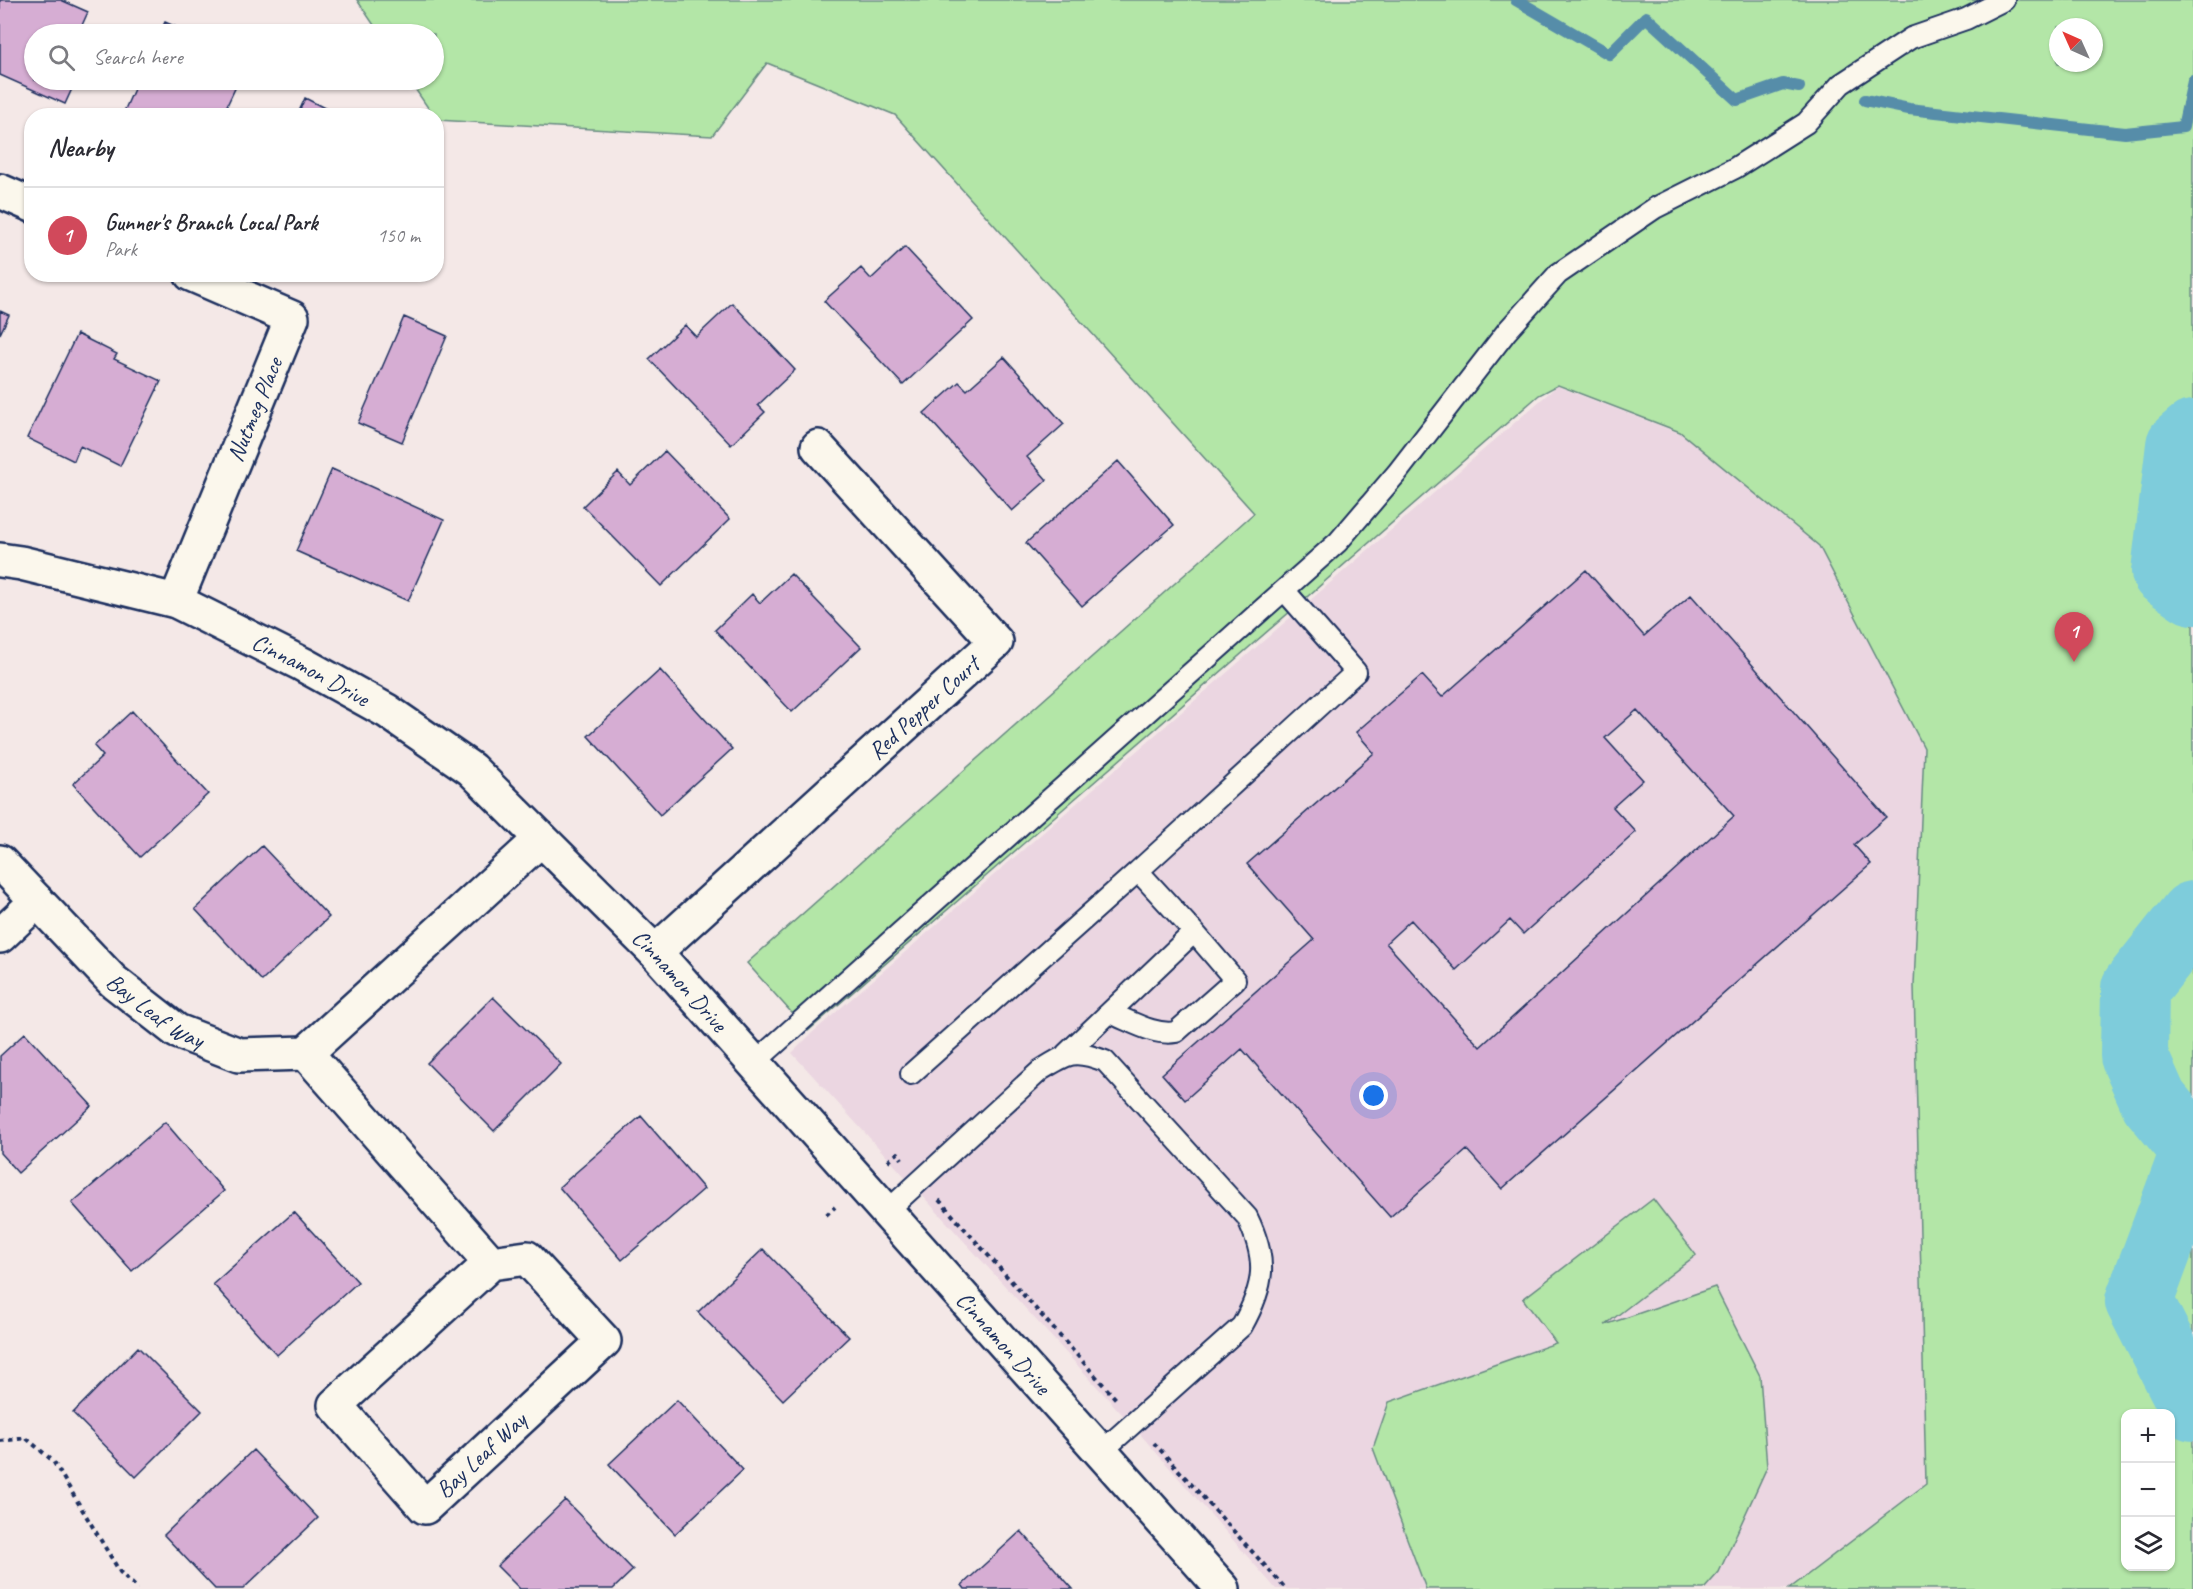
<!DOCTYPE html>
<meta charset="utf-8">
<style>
:root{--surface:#fff;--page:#f2f2f3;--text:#2b2b33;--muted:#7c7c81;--line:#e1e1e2;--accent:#d1495b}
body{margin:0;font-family:Caveat,sans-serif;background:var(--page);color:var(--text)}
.controls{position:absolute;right:18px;bottom:18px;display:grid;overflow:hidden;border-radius:12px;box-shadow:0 2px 4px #0004}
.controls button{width:54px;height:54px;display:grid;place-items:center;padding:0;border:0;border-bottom:2px solid var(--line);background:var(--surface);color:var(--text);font:30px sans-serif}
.compass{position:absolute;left:2049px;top:18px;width:54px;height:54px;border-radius:50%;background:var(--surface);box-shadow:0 2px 4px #0004;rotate:315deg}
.you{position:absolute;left:1374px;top:1096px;width:21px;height:21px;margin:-15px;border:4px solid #fff;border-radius:50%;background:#1a73e8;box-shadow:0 0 0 9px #1a73e833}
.badge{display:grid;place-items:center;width:39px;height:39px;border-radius:50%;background:var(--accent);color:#fff;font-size:20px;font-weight:700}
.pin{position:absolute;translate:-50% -50px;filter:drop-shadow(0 2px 3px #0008)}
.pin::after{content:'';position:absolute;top:32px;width:21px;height:18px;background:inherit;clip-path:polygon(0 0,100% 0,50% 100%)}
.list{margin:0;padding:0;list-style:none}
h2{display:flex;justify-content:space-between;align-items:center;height:78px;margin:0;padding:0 24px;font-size:26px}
h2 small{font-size:20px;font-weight:400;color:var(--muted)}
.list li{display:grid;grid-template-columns:39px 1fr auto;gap:18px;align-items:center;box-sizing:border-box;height:96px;padding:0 24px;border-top:2px solid var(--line)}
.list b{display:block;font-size:22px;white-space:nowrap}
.list p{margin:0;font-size:20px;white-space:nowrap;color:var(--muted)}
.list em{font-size:20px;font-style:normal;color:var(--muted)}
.icon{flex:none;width:33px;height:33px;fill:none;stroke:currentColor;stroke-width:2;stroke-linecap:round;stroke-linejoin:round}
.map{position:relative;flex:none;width:2193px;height:1589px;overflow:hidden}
.search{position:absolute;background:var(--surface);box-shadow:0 2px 4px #0004;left:24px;top:24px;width:420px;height:66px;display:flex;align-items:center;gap:15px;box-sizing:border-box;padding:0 21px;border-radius:33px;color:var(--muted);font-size:22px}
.panel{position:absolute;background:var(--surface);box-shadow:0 2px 4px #0004;left:24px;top:108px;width:420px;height:174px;border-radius:24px}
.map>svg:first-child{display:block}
.built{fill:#ebd6e1}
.green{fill:#b3e6a7;stroke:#678a82;stroke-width:1.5;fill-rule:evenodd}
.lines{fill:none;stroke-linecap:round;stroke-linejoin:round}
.stream{stroke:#568da9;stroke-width:12}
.river{stroke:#7eccdb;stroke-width:68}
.building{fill:#d6add3;stroke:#1b2f5e;stroke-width:1.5;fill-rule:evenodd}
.lane-casing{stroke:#1b2f5e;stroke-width:24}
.street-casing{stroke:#1b2f5e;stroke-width:38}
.path{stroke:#1b2f5e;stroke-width:4;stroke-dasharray:4.5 4.5;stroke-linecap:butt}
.lane{stroke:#fbf7ec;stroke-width:20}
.street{stroke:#fbf7ec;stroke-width:33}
.labels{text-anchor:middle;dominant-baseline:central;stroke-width:4.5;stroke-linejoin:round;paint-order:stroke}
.street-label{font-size:24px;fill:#1b2f5e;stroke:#fbf7ec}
</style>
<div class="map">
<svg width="2193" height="1589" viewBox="0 0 2193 1589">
<rect width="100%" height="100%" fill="#f4e8e7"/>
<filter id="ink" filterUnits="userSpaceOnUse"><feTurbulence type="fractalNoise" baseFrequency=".0167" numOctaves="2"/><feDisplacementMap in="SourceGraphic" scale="12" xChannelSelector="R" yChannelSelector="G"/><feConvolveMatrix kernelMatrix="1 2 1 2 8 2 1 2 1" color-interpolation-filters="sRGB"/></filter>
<g filter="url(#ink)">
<!-- built -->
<path class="built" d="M1557,386L1913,523L2064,1589H1276L1132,1425L792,1053L812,1033Z"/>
<!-- green -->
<path class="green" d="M357,0H2193V1589H1789L1926,1484L1914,986L1924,748L1819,546L1680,432L1558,385L1539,395L808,1031L747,963L1254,513L895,115L767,63L712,136L437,120L436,116L433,115L409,80H434V34H380ZM2058,27H2094V63H2058ZM2126,1414H2170V1566H2126Z
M1653,1199L1696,1255L1605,1325L1715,1287L1760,1376L1767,1467L1719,1572L1704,1589H1426L1373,1448L1389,1402L1556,1343L1523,1299Z"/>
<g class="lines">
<!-- stream -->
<path class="stream" d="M1516,0L1609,54L1646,17L1737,100L1783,84L1799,87
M1865,100L1909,109L2125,133L2183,127L2193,81"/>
<!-- river -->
<path class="river" d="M2193,434L2180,445L2165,572L2193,591
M2193,915L2135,988L2134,1056L2154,1101L2193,1148
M2193,1155L2139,1301L2193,1407"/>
</g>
<!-- building -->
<path class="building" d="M0,0H61L88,12L78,34H34V80H76L65,104L0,75Z
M165,22L192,34H159Z
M138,80H239L222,116H122Z
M305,98L340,116H297Z
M905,247L973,320L903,385L824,301L861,268L871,279Z
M732,303L795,370L758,405L765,412L731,445L649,359L685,325L696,337Z
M0,311L9,315L0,334Z
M404,317L447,336L402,442L358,423Z
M77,334L117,354L114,359L161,381L120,466L80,446L74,461L27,438Z
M1004,357L1064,424L1027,457L1047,480L1012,511L924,413L959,382L967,390Z
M665,451L730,519L661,586L583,506L618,472L630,485Z
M1118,461L1174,525L1082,606L1026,543Z
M332,469L444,520L408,601L296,551Z
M1586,570L1644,636L1691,595L1886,817L1854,845L1871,864L1502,1189L1467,1150L1390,1217L1242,1049L1185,1100L1162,1074L1314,940L1247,864L1374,753L1356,732L1422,675L1442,697ZM1637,710L1734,816L1480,1047L1386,943L1411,920L1456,970L1510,920L1523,934L1636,832L1613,807L1643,780L1605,738Z
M791,574L861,647L792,712L715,630L752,594L760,603Z
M660,670L732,749L660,815L588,736Z
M132,711L208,794L140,857L73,784L103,756L94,746Z
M262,846L329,917L262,981L195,909Z
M493,997L561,1064L494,1131L427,1063Z
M25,1033L92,1106L18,1173L0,1153V1056Z
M641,1116L704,1189L622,1260L559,1187Z
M165,1122L224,1191L132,1271L72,1203Z
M294,1212L358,1282L277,1355L213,1284Z
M763,1249L849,1337L783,1400L698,1312Z
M138,1347L202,1411L136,1477L73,1413Z
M677,1400L743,1470L675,1534L609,1464Z
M253,1450L318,1518L243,1589H215L164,1535Z
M565,1500L633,1570L613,1589H520L497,1566Z
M1021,1531L1073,1589H965L962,1585Z"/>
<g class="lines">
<!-- lane casing -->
<g class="lane-casing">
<path id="lane" d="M1284,590L1338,542L1397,473L1507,331L1558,274L1655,208L1735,168L1806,123L1841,84L1911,38L1966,19L2004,0
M1110,1013C1131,1021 1154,1036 1176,1032L1235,980L1194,932
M754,1063L1284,590L1356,672L1138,871L1194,932L1066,1054
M911,1074L1138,871
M886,1212L1041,1070C1068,1053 1074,1049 1105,1061L1247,1217C1268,1260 1265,1285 1242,1326L1101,1452"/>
</g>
<!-- street casing -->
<g class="street-casing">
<g id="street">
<path d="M0,191L32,205"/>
<path id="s1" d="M0,560L21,563L176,601L302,664L387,711L471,769L655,952L1223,1589"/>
<path id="s2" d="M176,601L292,318L191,274"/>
<path id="s3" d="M0,862L113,981L177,1031L239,1055L306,1053L541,839"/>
<path d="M0,936L37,901"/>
<path id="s4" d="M655,952L996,642L818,447"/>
<path d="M306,1053L491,1263L527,1258L604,1341L425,1507L335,1405L491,1263"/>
</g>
</g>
<!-- path -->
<path class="path" d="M888,1161L898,1153L902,1159
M939,1200L1116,1399
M826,1215L835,1207
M0,1441L26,1438L53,1461L120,1572L138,1589
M1154,1443L1286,1589"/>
<!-- lane -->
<use href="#lane" class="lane"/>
<!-- street -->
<use href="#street" class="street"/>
</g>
</g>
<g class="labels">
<!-- street labels -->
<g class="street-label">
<text stroke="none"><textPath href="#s2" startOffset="207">Nutmeg Place</textPath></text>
<text stroke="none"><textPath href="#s1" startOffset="332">Cinnamon Drive</textPath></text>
<text stroke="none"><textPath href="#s4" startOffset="363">Red Pepper Court</textPath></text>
<text stroke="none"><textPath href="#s1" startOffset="818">Cinnamon Drive</textPath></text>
<text stroke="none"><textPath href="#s3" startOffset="216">Bay Leaf Way</textPath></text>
<text stroke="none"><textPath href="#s1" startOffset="1304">Cinnamon Drive</textPath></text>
<text transform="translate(481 1455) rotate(-43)">Bay Leaf Way</text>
</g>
</g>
</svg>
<div class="controls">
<button>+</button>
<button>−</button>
<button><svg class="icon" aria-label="layers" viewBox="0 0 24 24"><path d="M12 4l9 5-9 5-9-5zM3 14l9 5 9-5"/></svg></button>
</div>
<svg class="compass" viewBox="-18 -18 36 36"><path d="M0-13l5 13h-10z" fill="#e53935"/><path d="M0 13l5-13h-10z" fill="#7c7c81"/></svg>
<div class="you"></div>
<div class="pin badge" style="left:2074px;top:662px">1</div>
<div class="search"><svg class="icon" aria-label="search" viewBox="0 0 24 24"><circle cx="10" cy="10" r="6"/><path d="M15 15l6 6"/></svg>Search here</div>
<section class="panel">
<h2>Nearby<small></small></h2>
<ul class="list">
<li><span class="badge">1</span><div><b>Gunner's Branch Local Park</b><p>Park</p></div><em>150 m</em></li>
</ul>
</section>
</div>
